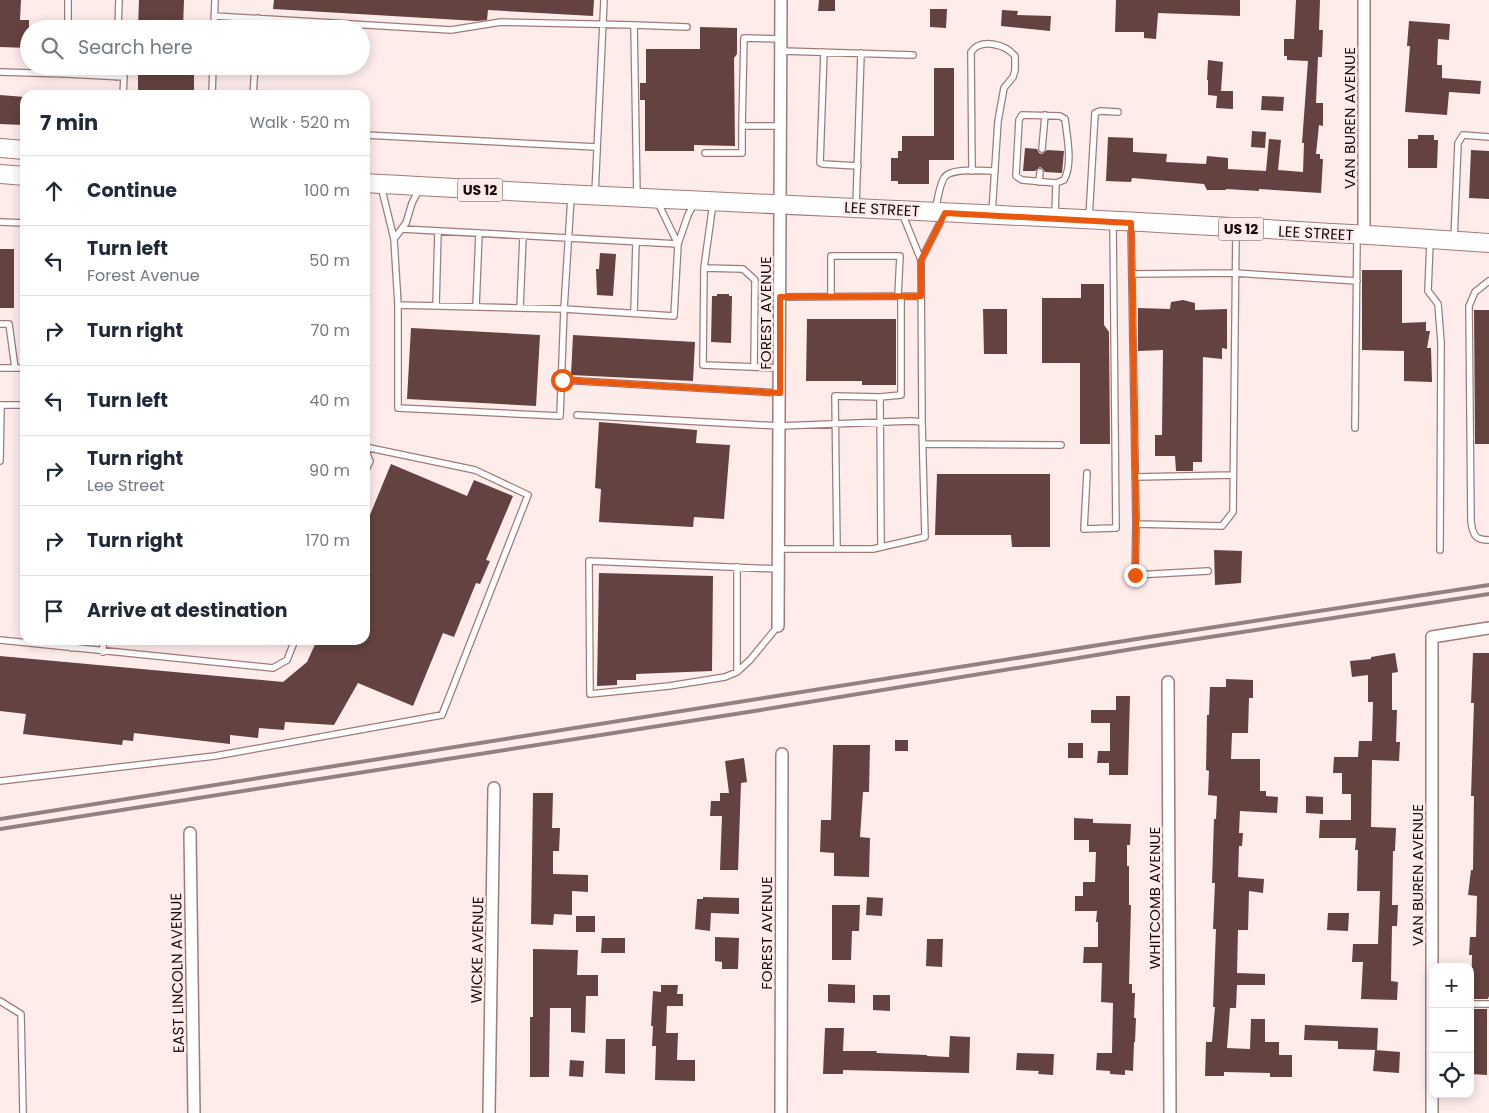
<!DOCTYPE html>
<meta charset="utf-8">
<style>
:root{--surface:#fff;--page:#f2f2f3;--text:#1f2937;--muted:#747a83;--line:#e0e1e3}
body{margin:0;font-family:Poppins,sans-serif;background:var(--page);color:var(--text)}
.controls{position:absolute;right:15px;bottom:15px;display:grid;overflow:hidden;border-radius:10px;box-shadow:0 2px 12px #0003}
.controls button{width:45px;height:45px;display:grid;place-items:center;padding:0;border:0;border-bottom:1px solid var(--line);background:var(--surface);color:var(--text);font:25px sans-serif}
.stop{position:absolute;width:15px;height:15px;margin:-11px;border:4px solid #ea580c;border-radius:50%;background:#fff}
.stop.end{background:#ea580c;border-color:#fff;box-shadow:0 1px 5px #0008}
.list{margin:0;padding:0;list-style:none}
h2{display:flex;justify-content:space-between;align-items:center;height:65px;margin:0;padding:0 20px;font-size:21px}
h2 small{font-size:16px;font-weight:400;color:var(--muted)}
.list li{display:grid;grid-template-columns:32px 1fr auto;gap:15px;align-items:center;box-sizing:border-box;height:70px;padding:0 20px;border-top:1px solid var(--line)}
.list b{display:block;font-size:19px;white-space:nowrap}
.list p{margin:0;font-size:16px;white-space:nowrap;color:var(--muted)}
.list em{font-size:16px;font-style:normal;color:var(--muted)}
.icon{flex:none;width:28px;height:28px;fill:none;stroke:currentColor;stroke-width:2;stroke-linecap:round;stroke-linejoin:round}
.map{position:relative;flex:none;width:1489px;height:1113px;overflow:hidden}
.search{position:absolute;background:var(--surface);box-shadow:0 2px 12px #0003;left:20px;top:20px;width:350px;height:55px;display:flex;align-items:center;gap:12px;box-sizing:border-box;padding:0 18px;border-radius:28px;color:var(--muted);font-size:19px}
.panel{position:absolute;background:var(--surface);box-shadow:0 2px 12px #0003;left:20px;top:90px;width:350px;height:555px;border-radius:15px}
.map>svg:first-child{display:block}
.building{fill:#644240}
.lines{fill:none;stroke-linecap:round;stroke-linejoin:round}
.service-casing{stroke:#a17a78;stroke-width:8}
.minor-casing{stroke:#a17a78;stroke-width:14}
.primary-casing{stroke:#a17a78;stroke-width:20}
.service{stroke:#fff;stroke-width:5.5}
.minor{stroke:#fff;stroke-width:11}
.primary{stroke:#fff;stroke-width:18}
.rail{stroke:#918180;stroke-width:4}
.route{stroke:#ea580c;stroke-width:6}
.labels{text-anchor:middle;dominant-baseline:central;stroke-width:5;stroke-linejoin:round;paint-order:stroke}
.shield{fill:#feeceb;stroke:#5d4e4e;stroke-width:1}
.shield-label{font-size:14px;font-weight:bold;fill:#180a0a}
.street-label{font-size:15px;fill:#180a0a;stroke:#feeceb}
</style>
<div class="map">
<svg width="1489" height="1113" viewBox="0 0 1489 1113">
<rect width="100%" height="100%" fill="#feeceb"/>
<!-- building -->
<path class="building" d="M0,0H21L20,20H29V48L0,47Z
M139,0H184L183,29H138Z
M274,0H594L593,16L488,10L487,20L477,21L273,9Z
M819,0H835V11H818Z
M1116,0H1240V16L1158,13L1156,39L1144,38V32H1115Z
M1296,0H1320L1319,30H1323L1322,57H1318L1316,103H1323V126L1319,125L1316,154H1320V159H1323L1321,193L1259,189V191L1226,189V190H1207L1204,184L1132,178L1131,182L1106,181L1108,137L1133,138V152L1167,154L1166,162L1206,164L1207,156L1228,158V169L1266,171L1269,139L1281,140L1278,170L1303,172L1304,143H1302L1308,61L1287,60V56H1284V39H1294Z
M930,9H947L946,28L930,27Z
M1002,10L1018,11L1017,15L1051,16L1050,31L1001,26Z
M1409,21L1450,24L1449,40L1438,39L1437,65H1442V78L1481,81L1480,94L1449,92L1447,115L1405,112L1410,46H1407Z
M700,27L737,28V54L734,58L735,146L694,145V151H645V100H640V83H646V49H700Z
M1208,60L1223,62L1221,91H1233V109L1216,108L1217,96L1208,95V80H1207Z
M138,66H179V73H194V95H138Z
M934,68H954V160H929V184H898V181H891V158H898V151H902V136H934Z
M0,95L25,97L23,125L0,124Z
M1262,96L1284,97L1283,111L1261,110Z
M1252,131L1266,132L1265,148L1251,147Z
M1418,135H1434V140H1438L1437,168H1408V139H1418Z
M1025,148L1037,149L1039,153L1042,154L1047,150L1064,151L1062,173L1045,172L1043,169L1040,167L1035,171H1023Z
M1471,150L1489,151V199L1469,198Z
M0,249H14V308H0Z
M600,253L616,254L613,296L597,295L596,269H599Z
M1362,270H1402V323L1426,322V331H1430L1427,348H1431L1432,382L1404,381V351L1362,350Z
M1081,284H1104V325L1109,332L1110,444H1080V363H1042V298H1081Z
M717,294H729V296H732L731,343L711,342L712,296H717Z
M1183,300L1195,303V310L1227,309V349L1222,348V359L1203,357L1202,462H1193V471H1176L1175,456H1155V435H1162L1163,350L1138,351V308L1170,309L1171,302Z
M983,309H1007V354H984Z
M1474,310H1489V444H1475Z
M807,319H896V385H862V381H806Z
M411,328L540,335L536,406L407,399Z
M573,335L695,342L693,381L571,375Z
M599,422L697,430L696,443L730,445L724,519L694,517L693,527L599,522L601,489L595,488Z
M391,464L467,496L474,480L513,496L486,560L490,561L480,584L476,583L454,637L443,633L413,706L358,683L334,725L285,722L284,730L259,728L258,738L230,735V744L134,733L133,741L123,740L122,745L23,734L26,714L0,711V656L283,682L307,662L317,640H365V527Z
M937,474H1050V547H1012L1011,535H935Z
M1214,550L1242,551L1241,583L1215,585Z
M599,573L713,576L712,671L636,674V680H617V685L597,686Z
M1395,653L1398,672L1392,673V710H1397L1396,742H1400L1399,761L1372,760L1371,827L1396,828L1395,851H1393L1392,905H1398L1397,926H1392L1391,981L1398,982L1397,1000L1361,999L1363,962H1352L1353,944H1378L1380,891H1357L1358,850H1355L1356,838H1319L1320,820H1351V794H1342V773H1333L1334,757H1358L1359,741H1372L1373,702H1368V675L1352,677L1350,661L1371,659V657Z
M1473,653H1489V996L1488,999H1471L1472,955H1469L1470,937H1476L1477,896L1468,895L1471,870H1473L1474,796H1471L1474,703H1471Z
M1226,679L1253,680V698H1249L1248,733H1232L1231,759H1260V791H1266V796L1278,797L1277,813L1240,811L1239,833H1243L1242,846H1239L1238,877L1264,879L1263,893L1249,891L1248,930H1238L1237,973L1265,974V985H1237L1236,1008H1230L1227,1048L1250,1049L1251,1019H1265V1042H1279V1055H1292V1077H1270V1073L1224,1072V1076H1205L1206,1042H1212L1215,1007H1213L1216,929H1213L1215,883H1212L1214,819H1216L1217,796L1208,795L1209,771L1206,770L1207,715H1209L1210,687H1226Z
M1116,696H1130L1128,775H1109V763H1097L1098,751H1110V723H1091V710H1116Z
M895,740H908V751H895Z
M1068,743H1083V758H1068Z
M833,745H870L869,792H863L860,837L870,838L869,877L834,876V853L820,852L821,820H831Z
M744,758L747,782L741,783L738,870H720L722,816H710L711,801H720V793H729L725,761Z
M533,793H553L552,828H560L559,851H553V874L588,875V892L572,891V915L554,914L553,925L531,924Z
M1306,796L1323,797V814L1306,813Z
M1074,818L1093,819V823L1131,824L1130,845H1127V866H1129V905H1131L1129,984H1132V993H1135L1134,1018H1136L1135,1042H1134L1133,1071L1125,1070V1075L1110,1074V1071L1096,1070L1097,1053H1112L1113,1003L1101,1002L1102,963H1083L1084,947H1098V922H1096L1097,911H1075V896H1083V882H1095L1096,852H1089V840H1074Z
M703,897L739,898V914L711,913L710,931L695,929L697,899H703Z
M867,897L883,898L882,916L866,915Z
M832,905H860L859,931H852L851,960H832Z
M1328,913H1349L1348,931L1327,930Z
M576,916H595V932H576Z
M715,937L739,938L738,969H722V962L715,961Z
M602,938H625V953H601Z
M927,939H943L942,967L926,966Z
M533,949L578,950L577,975H598V996H586L585,1033L571,1032V1008H550L549,1077H530V1017H533Z
M828,984L855,985V1003L828,1002Z
M661,985H678L677,994H683V1006H667L666,1033H678L677,1060H695V1081L655,1080L656,1046H652L653,1026H651L653,991L661,992Z
M873,995H890V1011L873,1010Z
M1471,1009H1487V1075L1470,1074Z
M1305,1025L1378,1028L1377,1050L1338,1049V1041L1304,1040Z
M825,1028H844L843,1051H877L876,1053L927,1055V1056L949,1057L950,1036L970,1037L969,1073L843,1070V1074H823Z
M606,1039H625V1074L605,1073Z
M1375,1050L1400,1052L1399,1073L1373,1071Z
M1017,1053L1054,1054L1053,1075L1038,1074L1039,1071L1016,1070Z
M570,1060L584,1061L583,1077L569,1076Z"/>
<g class="lines">
<!-- service casing -->
<g class="service-casing">
<path id="service" d="M214,16L451,30L501,22L634,25L637,196
M634,25L687,27
M68,29V0
M118,29L119,0
M214,29L215,0
M257,29L258,18
M781,51L913,55
M824,52L820,163L823,164L858,166
M0,72L67,74V66
M67,74L124,77L123,95
M116,77L117,66
M212,95L213,66
M253,95L255,66
M781,126H742L744,38L781,39
M365,135L596,147
M1042,149L1045,115
M705,153H742V126
M972,171L971,52C981,38 1005,44 1015,56V70L1013,77L1004,88L998,121L992,213
M1039,182L1040,172
M381,186L394,239L398,305L564,309L674,316L678,244L402,229
M595,194L604,0
M657,201L678,244L688,215L695,202
M713,203L704,268L703,365L780,368
M856,206L861,53
M935,209C938,200 939,186 944,178C950,167 983,171 995,171
M902,213L921,260L922,422
M1055,216L1056,183L1022,180L1016,176L1019,120L1022,115L1060,116L1065,119C1067,137 1073,164 1064,180L1056,183
M1089,218L1095,113L1100,111L1118,112
M0,222L25,223
M1131,224L1136,524L1222,526L1233,512L1236,231
M394,239L406,223L412,203L420,188
M1454,240L1458,143L1463,135L1489,137
M1430,242L1428,291L1438,304L1441,342L1440,550
M921,260L944,215
M704,268L743,269L755,280L754,367
M1132,274L1235,273L1357,281
M1489,281L1475,292L1469,306L1471,522C1473,535 1475,540 1489,540
M780,297L921,296
M831,297V256H900L898,296
M398,305V408L560,416L564,309L571,197
M436,306L438,231
M476,307L479,233
M520,308L523,236
M634,313L636,242
M0,324H9L15,368
M0,368H25
M562,380L779,393
M880,397L901,395V296
M0,405H25
M577,415L779,426L911,421L922,422L925,537L873,549H778
M1355,428L1357,237
M923,444L1061,445
M365,449L370,461L365,472
M0,461L1,405
M1087,473L1084,529L1116,528L1113,224
M1135,477L1233,475
M1136,524L1135,575L1208,571
M837,549L835,396L880,397L881,547
M737,567V672
M778,626L750,660L737,672L725,677L669,686L590,694L589,561L778,569
M0,640L273,668L287,660L295,640
M72,648V640
M103,652V640
M0,781L215,756L442,715L528,495L475,470L365,447
M0,1001L21,1014L23,1113
M1470,1004H1489"/>
</g>
<!-- minor casing -->
<g class="minor-casing">
<path id="minor" d="M1364,235V0
M778,626L781,0
M1168,682L1170,1113
M190,833L194,1113
M489,1113L494,788
M781,1113L782,754
M1432,1113V637L1489,628"/>
</g>
<!-- primary casing -->
<g class="primary-casing">
<path id="primary" d="M0,148L25,150
M0,174L25,176
M365,183C739,205 1115,217 1489,243"/>
</g>
<!-- service -->
<use href="#service" class="service"/>
<!-- minor -->
<use href="#minor" class="minor"/>
<!-- primary -->
<use href="#primary" class="primary"/>
<!-- rail -->
<path class="rail" d="M0,819L1143,638L1489,585
M0,829L761,710L1145,647L1489,594"/>
</g>
<g class="lines">
<!-- route -->
<path class="route" d="M562,380L780,393V297L921,296V260L945,213L1131,223L1136,524L1135,575"/>
</g>
<g class="labels">
<!-- shield labels -->
<g class="shield">
<rect x="457.5" y="178.5" width="45" height="23" rx="4"/>
<rect x="1218.5" y="217.5" width="45" height="23" rx="4"/>
</g>
<g class="shield-label">
<text x="480" y="190">US 12</text>
<text x="1241" y="229">US 12</text>
</g>
<!-- street labels -->
<g class="street-label">
<text transform="translate(1349 118) rotate(-90)">VAN BUREN AVENUE</text>
<text transform="translate(882 209) rotate(3)">LEE STREET</text>
<text transform="translate(1316 233) rotate(3)">LEE STREET</text>
<text transform="translate(765 313) rotate(-90)">FOREST AVENUE</text>
<text transform="translate(1417 875) rotate(-90)">VAN BUREN AVENUE</text>
<text transform="translate(1154 898) rotate(-90)">WHITCOMB AVENUE</text>
<text transform="translate(766 933) rotate(-90)">FOREST AVENUE</text>
<text transform="translate(477 950) rotate(-89)">WICKE AVENUE</text>
<text transform="translate(177 973) rotate(-91)">EAST LINCOLN AVENUE</text>
</g>
</g>
</svg>
<div class="controls">
<button>+</button>
<button>−</button>
<button><svg class="icon" aria-label="locate" viewBox="0 0 24 24"><circle cx="12" cy="12" r="6"/><path d="M12 2v4M12 18v4M2 12h4M18 12h4"/></svg></button>
</div>
<div class="stop" style="left:562px;top:380px"></div>
<div class="stop end" style="left:1135px;top:575px"></div>
<div class="search"><svg class="icon" aria-label="search" viewBox="0 0 24 24"><circle cx="10" cy="10" r="6"/><path d="M15 15l6 6"/></svg>Search here</div>
<section class="panel">
<h2>7 min<small>Walk · 520 m</small></h2>
<ul class="list">
<li><svg class="icon" aria-label="ahead" viewBox="0 0 24 24"><path d="M12 20V5M6 11l6-6 6 6"/></svg><div><b>Continue</b></div><em>100 m</em></li>
<li><svg class="icon" aria-label="left" viewBox="0 0 24 24"><path d="M17 20v-9H6M10 6l-5 5 5 5"/></svg><div><b>Turn left</b><p>Forest Avenue</p></div><em>50 m</em></li>
<li><svg class="icon" aria-label="right" viewBox="0 0 24 24"><path d="M7 20v-9h11M14 6l5 5-5 5"/></svg><div><b>Turn right</b></div><em>70 m</em></li>
<li><svg class="icon" aria-label="left" viewBox="0 0 24 24"><path d="M17 20v-9H6M10 6l-5 5 5 5"/></svg><div><b>Turn left</b></div><em>40 m</em></li>
<li><svg class="icon" aria-label="right" viewBox="0 0 24 24"><path d="M7 20v-9h11M14 6l5 5-5 5"/></svg><div><b>Turn right</b><p>Lee Street</p></div><em>90 m</em></li>
<li><svg class="icon" aria-label="right" viewBox="0 0 24 24"><path d="M7 20v-9h11M14 6l5 5-5 5"/></svg><div><b>Turn right</b></div><em>170 m</em></li>
<li><svg class="icon" aria-label="arrive" viewBox="0 0 24 24"><path d="M6 21V4h12l-3 4 3 4H6"/></svg><div><b>Arrive at destination</b></div></li>
</ul>
</section>
</div>
